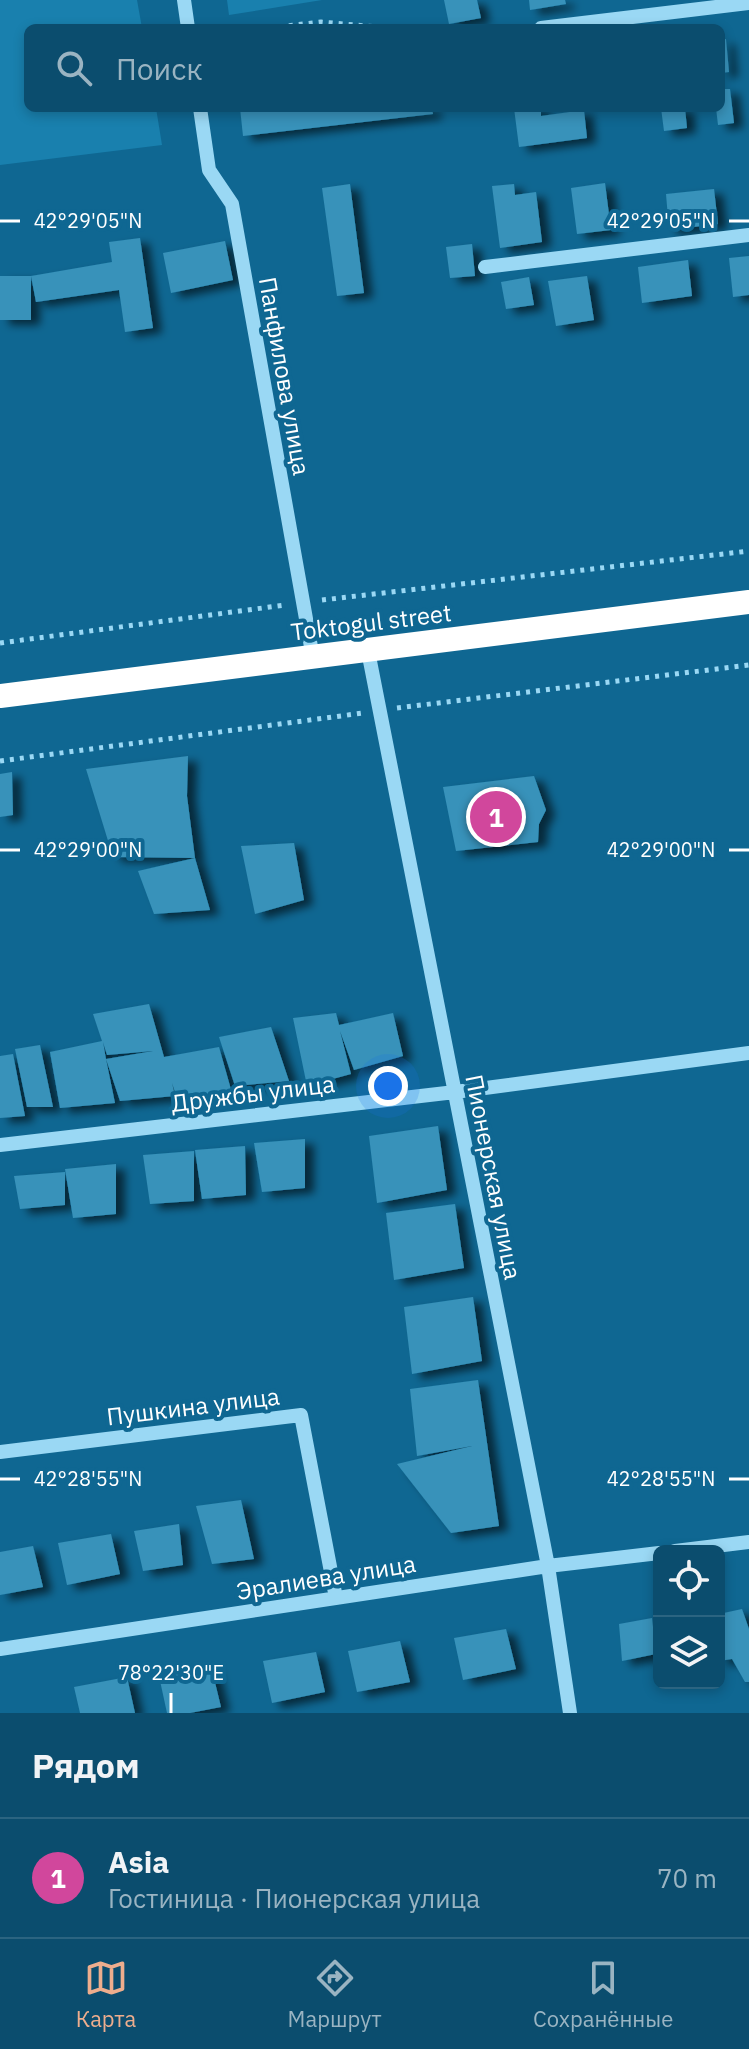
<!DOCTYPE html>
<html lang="ru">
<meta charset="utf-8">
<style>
:root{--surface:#0b4d6e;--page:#195776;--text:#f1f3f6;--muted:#9ab4c2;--line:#2b6481;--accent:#eead8d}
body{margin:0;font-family:"IBM Plex Sans",sans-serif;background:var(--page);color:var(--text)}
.controls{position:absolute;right:24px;bottom:24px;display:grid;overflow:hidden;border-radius:12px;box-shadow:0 4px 12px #0003}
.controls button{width:72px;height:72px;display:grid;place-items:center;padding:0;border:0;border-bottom:2px solid var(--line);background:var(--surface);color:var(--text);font:40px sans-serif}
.you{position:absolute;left:388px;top:1086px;width:28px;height:28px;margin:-20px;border:6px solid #fff;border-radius:50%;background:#1a73e8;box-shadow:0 0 0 12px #1a73e833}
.badge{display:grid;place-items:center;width:52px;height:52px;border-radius:50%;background:var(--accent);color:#fff;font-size:26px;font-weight:700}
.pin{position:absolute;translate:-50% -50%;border:4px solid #fff;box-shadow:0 2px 8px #0006}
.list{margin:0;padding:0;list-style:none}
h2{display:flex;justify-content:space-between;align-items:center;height:104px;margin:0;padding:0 32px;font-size:34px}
h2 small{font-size:26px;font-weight:400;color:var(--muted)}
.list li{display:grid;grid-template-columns:52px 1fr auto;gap:24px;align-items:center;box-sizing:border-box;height:120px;padding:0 32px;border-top:2px solid var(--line)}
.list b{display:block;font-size:30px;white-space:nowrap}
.list p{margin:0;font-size:26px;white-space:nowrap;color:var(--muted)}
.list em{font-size:26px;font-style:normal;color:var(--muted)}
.icon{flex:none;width:44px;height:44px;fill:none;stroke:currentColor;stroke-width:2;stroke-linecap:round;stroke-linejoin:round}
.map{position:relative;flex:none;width:749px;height:1713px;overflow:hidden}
.search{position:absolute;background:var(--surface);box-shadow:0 4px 12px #0003;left:24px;right:24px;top:24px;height:88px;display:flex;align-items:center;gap:20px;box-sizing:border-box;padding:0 28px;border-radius:12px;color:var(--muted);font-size:30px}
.sheet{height:224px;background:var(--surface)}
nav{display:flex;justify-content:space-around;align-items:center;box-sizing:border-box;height:112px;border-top:2px solid var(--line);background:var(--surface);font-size:22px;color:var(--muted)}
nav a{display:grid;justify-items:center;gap:4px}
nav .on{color:var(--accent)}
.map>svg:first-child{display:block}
.park{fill:#1980ae}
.building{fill:#3792ba;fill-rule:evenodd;filter:url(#shadow)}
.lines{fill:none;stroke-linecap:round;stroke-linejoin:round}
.path{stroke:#9ad8f4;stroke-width:5;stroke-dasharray:4 6;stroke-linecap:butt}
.minor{stroke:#9ad8f4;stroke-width:14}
.highway{stroke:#fff;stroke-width:24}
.ticks{fill:none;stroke:#fff;stroke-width:3}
.labels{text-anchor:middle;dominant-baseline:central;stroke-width:8;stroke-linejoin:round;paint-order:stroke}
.street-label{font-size:24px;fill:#fff;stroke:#0f6792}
.ticks-label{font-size:20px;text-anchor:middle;fill:#fff;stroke:#0f6792;stroke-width:8;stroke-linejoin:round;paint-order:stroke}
</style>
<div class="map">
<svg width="749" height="1713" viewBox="0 0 749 1713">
<defs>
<filter id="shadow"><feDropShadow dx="9" dy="5" stdDeviation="4" flood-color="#0009"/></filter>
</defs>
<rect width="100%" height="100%" fill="#0f6792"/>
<!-- park -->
<path class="park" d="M0,0H137L142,28H28V108H156L162,145L0,165Z
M227,0H322L229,15Z"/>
<!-- building -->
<path class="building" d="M444,0H477L481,18L449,24Z
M529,0H565L566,4L530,10Z
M726,39L729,72L721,73V40Z
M721,89H730L734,123L718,125L716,108H721Z
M240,108H432L433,114L243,136Z
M514,108H541V116L584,110L587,138L519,147Z
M661,108H685L687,128L664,131Z
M605,183L611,230L577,234L571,188Z
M350,184L364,293L337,296L322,188Z
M514,184L515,195L536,192L542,242L500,248L492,186Z
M714,189L718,224L669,230L666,194Z
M140,238L153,328L125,332L119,290L36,302L31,276L112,262L109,242Z
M225,241L233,280L171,293L163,253Z
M472,244L475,276L450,278L446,247Z
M749,256V295L733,297L729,258Z
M688,260L692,296L642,303L638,267Z
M0,276H31V320H0Z
M587,276L594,320L556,326L548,281Z
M529,277L534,305L506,309L501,282Z
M188,756L187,796L195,858L113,857L86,769Z
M12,772L13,815L0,817V774Z
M534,776L546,810L539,824L538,842L456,851L443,787Z
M294,843L304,900L255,914L241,846Z
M195,858L210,910L154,914L138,871Z
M149,1004L164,1057L219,1047L232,1093L177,1098L172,1083L175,1096L120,1101L106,1059L115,1103L60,1108L50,1052L102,1041L93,1014ZM103,1042L107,1055L153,1051L106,1059Z
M336,1013L339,1025L393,1013L403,1056L354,1070L340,1031L351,1074L307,1086L293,1018Z
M271,1027L289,1081L235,1086L219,1037Z
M40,1045L53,1107H27L15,1049Z
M13,1054L25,1116L0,1118V1056Z
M438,1126L447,1190L377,1203L369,1136Z
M305,1139V1188L262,1192L254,1143Z
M245,1146L246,1195L202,1199L195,1150Z
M194,1151V1201L150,1204L143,1155Z
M116,1164V1214L73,1218L65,1169Z
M65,1172V1205L20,1209L14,1176Z
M455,1204L464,1268L394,1280L386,1213Z
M473,1297L482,1361L412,1374L404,1307Z
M478,1380L499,1526L451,1533L397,1464L472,1446L417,1456L410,1389Z
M241,1500L254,1559L212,1564L196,1506Z
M179,1524L183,1565L143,1571L134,1531Z
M111,1534L120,1574L67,1585L58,1543Z
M33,1546L43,1587L0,1595V1552Z
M742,1609L749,1629V1682H745L732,1659L719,1661V1614Z
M652,1618L656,1654L622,1661L619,1624Z
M506,1629L516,1669L463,1680L454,1638Z
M400,1641L410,1682L357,1692L348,1651Z
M316,1652L325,1692L272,1703L263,1661Z
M211,1666L221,1707L190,1713H167L159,1676Z
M127,1677L135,1713H80L74,1687Z"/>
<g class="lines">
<!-- path -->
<path class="path" d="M269,28L321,22L389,28
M322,600L749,551
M0,643L285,605
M397,708L749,665
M0,761L363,713"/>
<!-- minor -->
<path class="minor" d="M184,0L188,28
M541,28L749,3
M200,108L209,170L232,204L313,658
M485,267L749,235
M368,651L548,1566L570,1713
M0,1145L455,1092L749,1053
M0,1452L301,1415L336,1598
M675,1551L749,1542
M0,1649L548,1566L659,1553"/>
<!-- highway -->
<path class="highway" d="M0,696L749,602"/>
</g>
<!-- ticks -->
<path class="ticks" d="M0,221H20M729,221H749M0,850H20M729,850H749M0,1479H20M729,1479H749M171,1693V1713"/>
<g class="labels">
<!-- street labels -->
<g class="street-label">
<text transform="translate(285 376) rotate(80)">Панфилова улица</text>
<text transform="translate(371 622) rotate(-7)">Toktogul street</text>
<text transform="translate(253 1093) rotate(-7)">Дружбы улица</text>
<text transform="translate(494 1177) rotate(79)">Пионерская улица</text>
<text transform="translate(193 1406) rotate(-7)">Пушкина улица</text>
<text transform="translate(326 1577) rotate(-9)">Эралиева улица</text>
</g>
</g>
<g class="ticks-label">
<text x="88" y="228">42°29'05"N</text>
<text x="661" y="228">42°29'05"N</text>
<text x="88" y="857">42°29'00"N</text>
<text x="661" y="857">42°29'00"N</text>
<text x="88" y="1486">42°28'55"N</text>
<text x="661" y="1486">42°28'55"N</text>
<text x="171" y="1680">78°22'30"E</text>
</g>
</svg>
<div class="controls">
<button><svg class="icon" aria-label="locate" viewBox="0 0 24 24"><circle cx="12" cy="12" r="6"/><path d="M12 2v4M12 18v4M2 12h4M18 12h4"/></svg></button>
<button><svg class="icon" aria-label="layers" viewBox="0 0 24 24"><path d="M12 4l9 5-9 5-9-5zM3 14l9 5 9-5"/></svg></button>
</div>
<div class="you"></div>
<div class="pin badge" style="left:496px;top:817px;background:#d1479c">1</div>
<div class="search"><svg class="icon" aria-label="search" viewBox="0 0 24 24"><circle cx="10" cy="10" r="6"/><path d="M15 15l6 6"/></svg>Поиск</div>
</div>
<section class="sheet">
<h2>Рядом<small></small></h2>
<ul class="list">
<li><span class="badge" style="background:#d1479c">1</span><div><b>Asia</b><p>Гостиница · Пионерская улица</p></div><em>70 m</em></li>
</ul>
</section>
<nav>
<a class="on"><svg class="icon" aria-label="map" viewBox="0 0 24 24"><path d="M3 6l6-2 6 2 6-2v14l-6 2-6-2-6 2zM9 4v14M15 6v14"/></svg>Карта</a>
<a><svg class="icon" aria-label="directions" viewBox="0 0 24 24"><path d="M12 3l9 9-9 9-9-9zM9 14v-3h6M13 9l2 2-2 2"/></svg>Маршрут</a>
<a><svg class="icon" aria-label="saved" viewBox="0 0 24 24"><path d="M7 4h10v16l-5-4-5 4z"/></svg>Сохранённые</a>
</nav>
